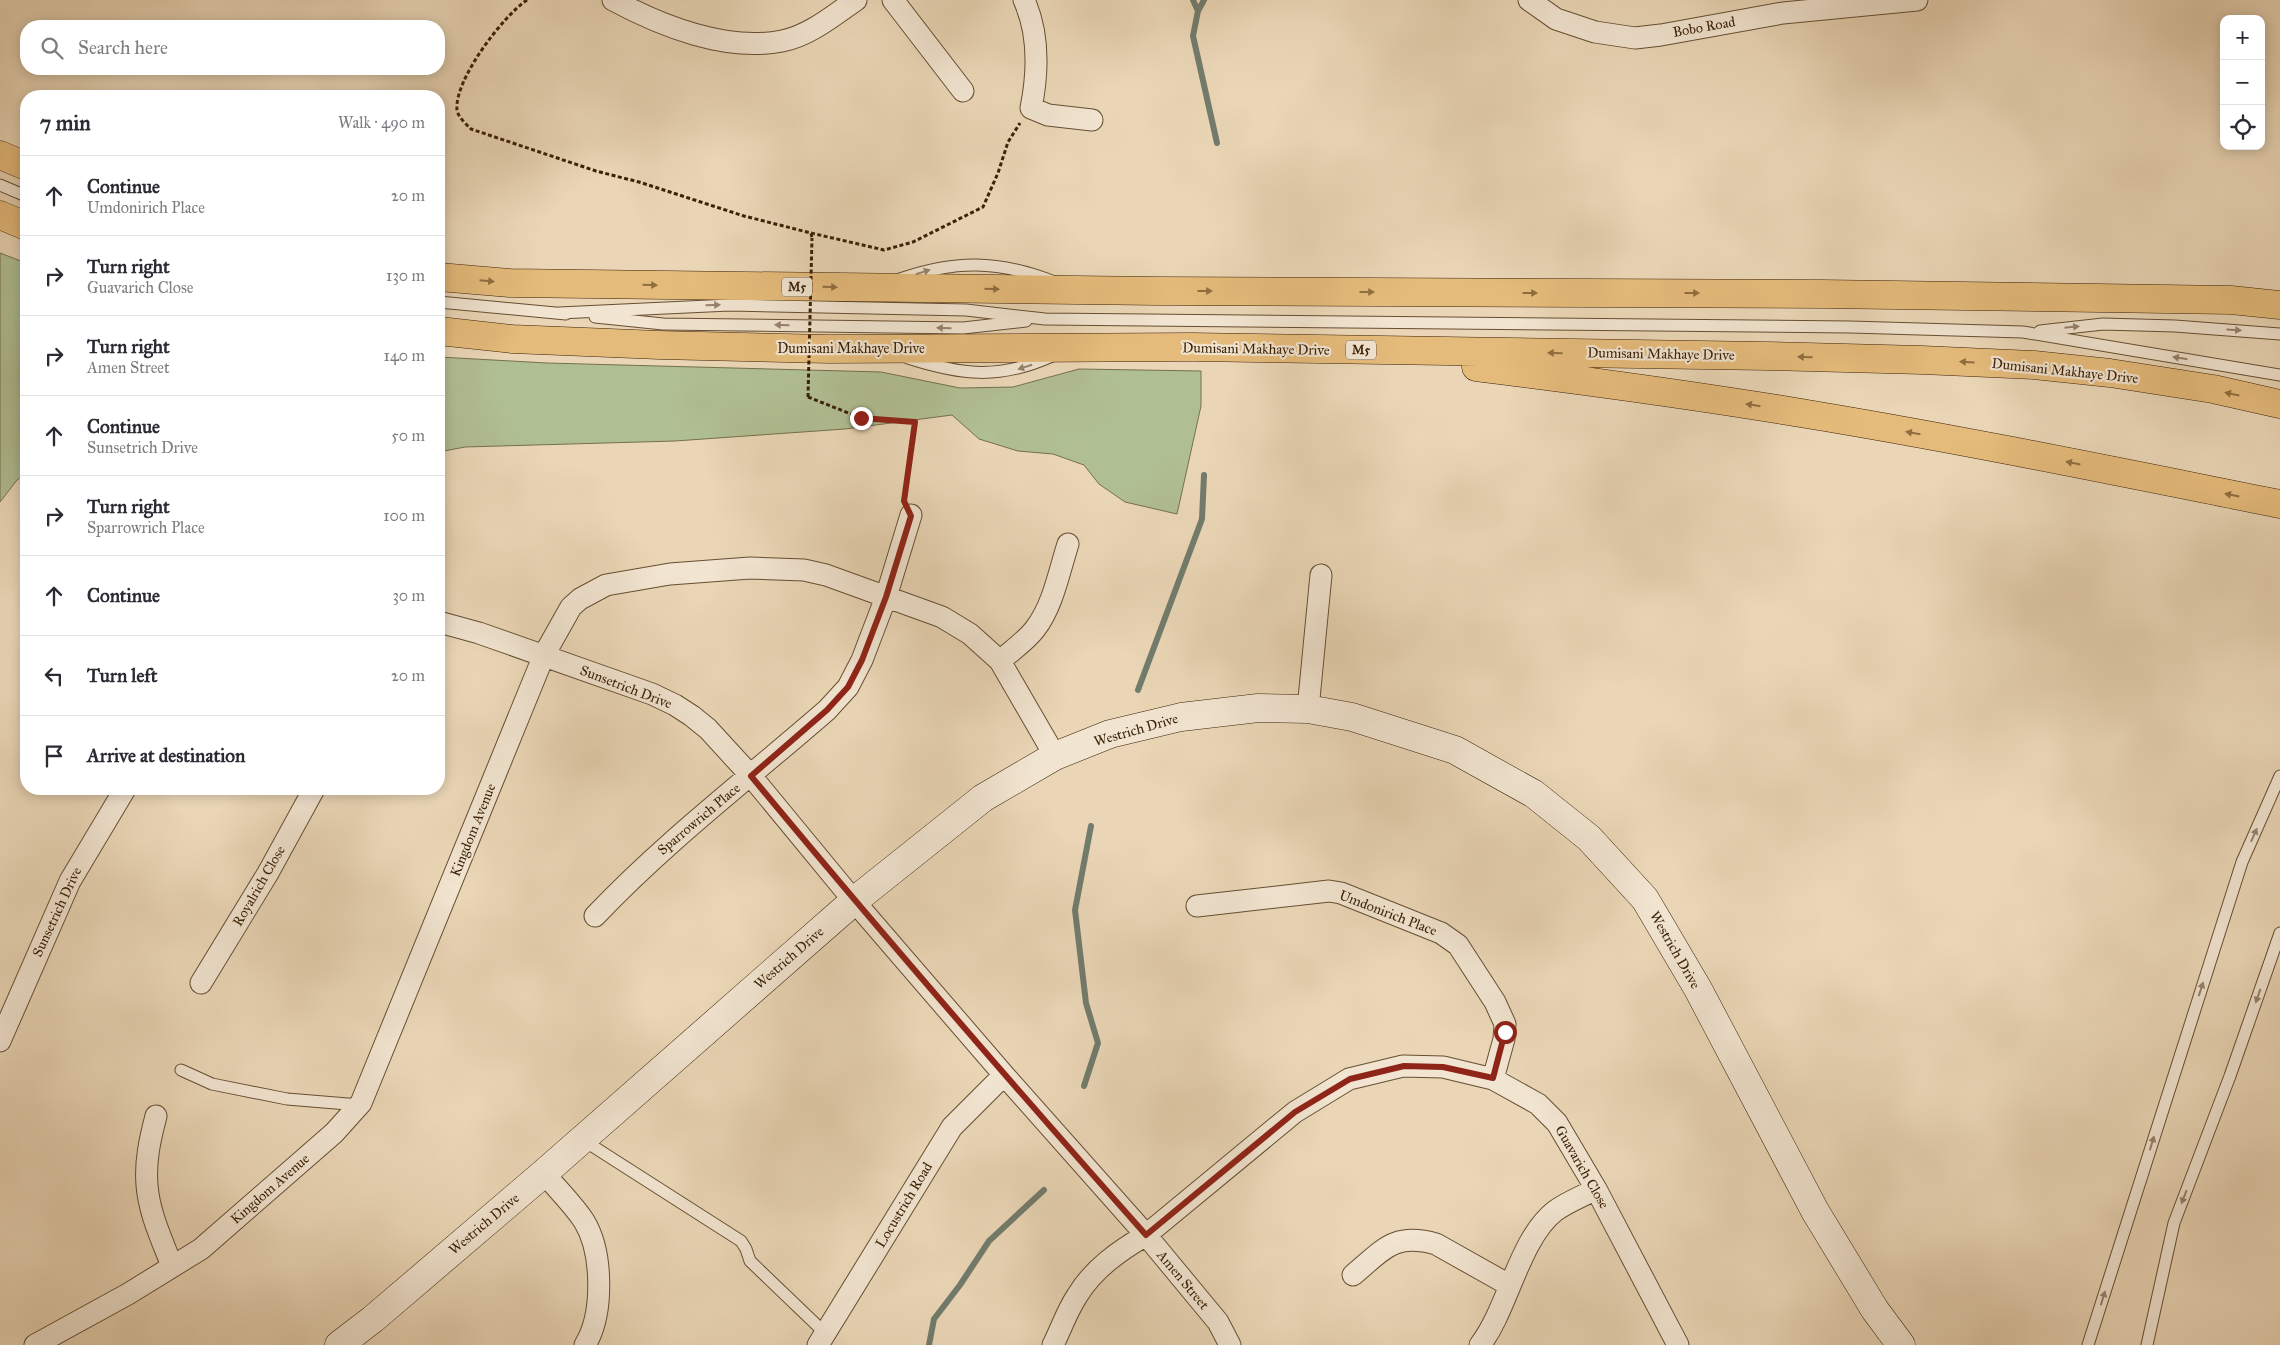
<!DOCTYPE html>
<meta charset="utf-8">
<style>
:root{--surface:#fff;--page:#f7f7f7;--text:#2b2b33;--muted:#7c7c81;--line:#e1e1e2}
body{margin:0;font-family:"IM FELL Great Primer",serif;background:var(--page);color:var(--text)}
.controls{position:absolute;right:15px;top:15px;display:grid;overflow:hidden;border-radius:10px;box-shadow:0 2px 12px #0003}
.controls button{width:45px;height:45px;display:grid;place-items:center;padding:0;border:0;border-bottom:1px solid var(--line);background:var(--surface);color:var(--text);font:25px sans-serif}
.stop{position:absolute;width:15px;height:15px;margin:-11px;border:4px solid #8f2418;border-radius:50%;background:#fff}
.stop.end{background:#8f2418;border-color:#fff;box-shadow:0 1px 5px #0008}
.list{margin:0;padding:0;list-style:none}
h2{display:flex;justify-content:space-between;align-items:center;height:65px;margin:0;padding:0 20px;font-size:21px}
h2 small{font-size:16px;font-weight:400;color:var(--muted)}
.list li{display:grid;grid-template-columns:32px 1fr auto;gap:15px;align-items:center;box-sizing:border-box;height:80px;padding:0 20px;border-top:1px solid var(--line)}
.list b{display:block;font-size:19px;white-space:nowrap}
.list p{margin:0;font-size:16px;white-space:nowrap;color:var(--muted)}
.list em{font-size:16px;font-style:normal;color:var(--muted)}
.icon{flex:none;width:28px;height:28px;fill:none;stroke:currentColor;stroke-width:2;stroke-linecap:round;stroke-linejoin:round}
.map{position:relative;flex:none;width:2280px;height:1345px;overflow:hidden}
.search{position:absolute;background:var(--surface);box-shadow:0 2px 12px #0003;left:20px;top:20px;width:425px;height:55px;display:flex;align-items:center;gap:12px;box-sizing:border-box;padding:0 18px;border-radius:20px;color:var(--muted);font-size:19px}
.panel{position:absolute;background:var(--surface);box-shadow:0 2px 12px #0003;left:20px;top:90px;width:425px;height:705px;border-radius:20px}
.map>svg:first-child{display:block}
.green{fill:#b0bf93;stroke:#75704c}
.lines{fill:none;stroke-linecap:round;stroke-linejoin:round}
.stream{stroke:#727c6d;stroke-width:6}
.lane-casing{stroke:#664e32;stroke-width:13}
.street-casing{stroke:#664e32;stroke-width:23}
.secondary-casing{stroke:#3a2006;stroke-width:29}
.primary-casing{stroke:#3a2006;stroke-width:29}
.path{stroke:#3a2006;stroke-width:3;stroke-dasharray:4 2.5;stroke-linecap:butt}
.lane{stroke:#f1e4d0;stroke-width:11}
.street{stroke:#f1e4d0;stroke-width:21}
.secondary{stroke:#f1e4d0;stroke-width:28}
.primary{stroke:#e5bb7b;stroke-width:28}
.path-bridge{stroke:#3a2006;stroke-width:3;stroke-dasharray:4 2.5;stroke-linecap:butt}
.oneway{fill:#96826b}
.oneway2{fill:#906e40}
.route{stroke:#8f2418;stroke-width:6}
.labels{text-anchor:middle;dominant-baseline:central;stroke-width:4.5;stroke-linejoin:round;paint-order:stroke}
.shield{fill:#f1e4d0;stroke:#715b43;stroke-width:1}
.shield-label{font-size:12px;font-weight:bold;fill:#3a2006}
.street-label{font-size:14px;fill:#3a2006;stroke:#f1e4d0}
</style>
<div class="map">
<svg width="2280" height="1345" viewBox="0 0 2280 1345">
<rect width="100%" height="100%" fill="#ead6b6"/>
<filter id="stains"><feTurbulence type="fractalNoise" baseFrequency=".004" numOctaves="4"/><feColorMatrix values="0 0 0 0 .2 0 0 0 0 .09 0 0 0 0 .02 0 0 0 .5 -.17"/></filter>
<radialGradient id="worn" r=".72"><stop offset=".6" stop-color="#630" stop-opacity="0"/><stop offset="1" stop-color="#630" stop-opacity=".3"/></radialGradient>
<!-- green -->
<path class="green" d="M0,253L26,263V473L17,480L0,502Z
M439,357L547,363L881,372L960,388L1013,387L1079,369L1201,371V406L1177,514L1125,502L1099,484L1084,465L1053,454L1018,451L979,439L952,415L845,429L675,441L465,447L439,452Z"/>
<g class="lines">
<!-- stream -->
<path class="stream" d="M1193,0L1198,11
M1204,0L1198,11L1193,36L1217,143
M1138,690L1202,519L1204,475
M1084,1086L1098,1043L1086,1003L1075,910L1091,826
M929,1345L934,1319L960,1285L989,1241L1044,1190"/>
<!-- lane casing -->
<g class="lane-casing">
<path id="lane" d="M0,185L26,196
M900,279C955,260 997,260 1052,281
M439,302L566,314
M559,313L730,305L966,310L1045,319L1850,327L2023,332L2280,375
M595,317L663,324L963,328L1026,321
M2040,331L2103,324L2175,326L2280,334
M908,358C961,375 999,380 1052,356
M181,1070L212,1084L287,1099L360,1105
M583,1140L741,1241L746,1249L750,1261L825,1333
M2088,1345L2242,862L2280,776
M2147,1345L2174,1223L2230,1076L2280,933"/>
</g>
<!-- street casing -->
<g class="street-casing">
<path id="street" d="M613,0C661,26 727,52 782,41C809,36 834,15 856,0
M893,0L963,91
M1024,0C1039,33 1038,73 1031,108L1048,115L1092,120
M1529,0L1556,19L1595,32L1635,38L1661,35L1783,13L1917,0
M439,622L479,633L652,694L675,705L692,716L708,729L751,776L854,901L1004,1075L1146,1235L1218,1322L1230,1345
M1000,661C1011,651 1026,641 1035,629C1053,606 1059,572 1068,544
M1308,709L1321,575
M1197,906L1329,891L1341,893L1441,933L1458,945L1495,1002L1505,1024L1504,1039L1493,1079
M595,916C666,841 749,778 827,710L848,687L862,660L886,597L911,515
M201,983L268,873L314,789
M0,1041L70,881L125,789
M156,1116C150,1139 145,1161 147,1185C149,1213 162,1240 172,1266
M544,1173C557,1189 573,1204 584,1221C603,1252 604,1314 585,1345
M1353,1275C1383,1250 1394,1232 1436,1244L1509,1285
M35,1345L128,1294L201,1249L334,1133L361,1103L544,655L571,607L580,599L606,585L670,574L750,568L804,570L826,575L942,617L970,634L1000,661L1055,756
M818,1345L952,1127L1004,1075
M1053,1345C1061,1329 1067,1311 1077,1296C1093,1269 1119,1251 1146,1235L1295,1112L1349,1079L1403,1066L1443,1067L1493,1079L1538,1104L1557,1123L1596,1189L1678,1345
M1480,1345C1508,1309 1519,1239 1555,1211C1567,1202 1583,1196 1596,1189"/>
</g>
<!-- secondary casing -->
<g class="secondary-casing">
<path id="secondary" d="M339,1345L373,1319L544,1173L854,901L983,798L1055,756L1110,734L1181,717L1258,708L1308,709L1352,717L1455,750L1534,794L1589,838L1645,899L1698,989L1815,1211L1875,1310L1901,1345"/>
</g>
<!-- primary casing -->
<g class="primary-casing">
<path id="primary" d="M0,155L26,166
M0,215L26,226
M439,277L510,283L1156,291L1823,294L2231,300L2280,305
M439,331L512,339L659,345L829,349L1192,347L1766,356L1922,360L2034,365L2110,373L2213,389L2280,404
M1476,367C1589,381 1701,396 1813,415C1969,441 2124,473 2280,504"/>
</g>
<!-- path -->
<path class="path" d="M527,0C503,16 454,80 457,110C458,117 466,124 471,129L596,171L639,182L744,216L811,233L812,238
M811,233L884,250L913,242L983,207L998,173L1008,142L1020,123
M808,397L861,418L915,422L905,497"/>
<!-- lane -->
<use href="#lane" class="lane"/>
<!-- street -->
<use href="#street" class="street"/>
<!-- secondary -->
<use href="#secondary" class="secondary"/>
<!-- primary -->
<use href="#primary" class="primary"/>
<!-- path-bridge -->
<path class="path-bridge" d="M808,397L812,238"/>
</g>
<!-- one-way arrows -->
<defs><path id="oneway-solid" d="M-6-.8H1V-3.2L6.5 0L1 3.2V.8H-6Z" transform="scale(1.25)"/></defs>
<g class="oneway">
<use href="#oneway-solid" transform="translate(923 272) rotate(-17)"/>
<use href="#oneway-solid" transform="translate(713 305) rotate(-2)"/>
<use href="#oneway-solid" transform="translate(782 325) rotate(-179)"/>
<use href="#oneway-solid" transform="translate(2072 327) rotate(-6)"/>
<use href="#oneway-solid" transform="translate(944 328) rotate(-179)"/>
<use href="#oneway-solid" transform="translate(2234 330) rotate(4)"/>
<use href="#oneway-solid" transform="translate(2180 358) rotate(-171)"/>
<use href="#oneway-solid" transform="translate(1025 367) rotate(163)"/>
<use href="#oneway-solid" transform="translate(2254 835) rotate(-66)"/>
<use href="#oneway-solid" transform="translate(2201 989) rotate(-72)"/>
<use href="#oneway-solid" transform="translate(2258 996) rotate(109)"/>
<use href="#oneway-solid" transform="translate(2152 1143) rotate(-73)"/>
<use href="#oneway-solid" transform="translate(2184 1197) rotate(111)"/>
<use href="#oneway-solid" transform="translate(2103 1298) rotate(-73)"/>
</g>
<g class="oneway2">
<use href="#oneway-solid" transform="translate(487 281) rotate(5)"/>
<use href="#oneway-solid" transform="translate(650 285) rotate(1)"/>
<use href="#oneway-solid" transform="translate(830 287) rotate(1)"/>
<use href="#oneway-solid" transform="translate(992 289) rotate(1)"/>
<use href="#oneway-solid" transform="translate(1205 291)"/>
<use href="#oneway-solid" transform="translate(1367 292)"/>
<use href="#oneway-solid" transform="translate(1530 293)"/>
<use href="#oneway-solid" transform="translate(1692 293)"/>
<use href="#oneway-solid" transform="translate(1555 353) rotate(-179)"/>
<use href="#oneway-solid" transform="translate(1805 357) rotate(-178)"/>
<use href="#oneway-solid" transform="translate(1967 362) rotate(-177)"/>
<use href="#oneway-solid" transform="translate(2232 394) rotate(-168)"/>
<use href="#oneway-solid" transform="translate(1753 405) rotate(-171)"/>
<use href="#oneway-solid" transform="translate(1913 433) rotate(-170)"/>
<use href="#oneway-solid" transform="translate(2073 463) rotate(-169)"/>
<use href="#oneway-solid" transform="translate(2232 495) rotate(-169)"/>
</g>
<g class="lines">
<!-- route -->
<path class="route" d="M861,418L915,422L904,501L911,516L886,597L862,660L848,687L827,710L751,776C880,932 1012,1084 1146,1235L1295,1112L1350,1079L1404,1066L1443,1067L1493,1078L1505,1032"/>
</g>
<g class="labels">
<!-- shield labels -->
<g class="shield">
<rect x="782" y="277.5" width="30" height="19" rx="4"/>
<rect x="1346" y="340.5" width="30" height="19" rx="4"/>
</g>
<g class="shield-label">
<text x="797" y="287">M5</text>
<text x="1361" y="350">M5</text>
</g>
<!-- street labels -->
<g class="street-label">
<text transform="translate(1704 27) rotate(-10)">Bobo Road</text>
<text x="851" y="348">Dumisani Makhaye Drive</text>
<text transform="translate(1256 349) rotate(1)">Dumisani Makhaye Drive</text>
<text transform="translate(1661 354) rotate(1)">Dumisani Makhaye Drive</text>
<text transform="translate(2065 371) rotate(6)">Dumisani Makhaye Drive</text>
<text transform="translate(626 687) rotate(21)">Sunsetrich Drive</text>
<text transform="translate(1136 730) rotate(-16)">Westrich Drive</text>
<text transform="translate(699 819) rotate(-40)">Sparrowrich Place</text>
<text transform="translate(473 830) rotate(-68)">Kingdom Avenue</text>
<text transform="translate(259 886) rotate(-60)">Royalrich Close</text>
<text transform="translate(57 912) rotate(-65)">Sunsetrich Drive</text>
<text transform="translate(1388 913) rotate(21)">Umdonirich Place</text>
<text transform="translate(1675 950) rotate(60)">Westrich Drive</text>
<text transform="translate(789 958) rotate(-41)">Westrich Drive</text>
<text transform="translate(1582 1167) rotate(60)">Guavarich Close</text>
<text transform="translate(270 1189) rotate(-41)">Kingdom Avenue</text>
<text transform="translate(904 1205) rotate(-59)">Locustrich Road</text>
<text transform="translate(484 1224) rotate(-40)">Westrich Drive</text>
<text transform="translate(1183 1280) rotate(50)">Amen Street</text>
</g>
</g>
<rect width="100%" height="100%" filter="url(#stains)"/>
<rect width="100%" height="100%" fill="url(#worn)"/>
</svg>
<div class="controls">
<button>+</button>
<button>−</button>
<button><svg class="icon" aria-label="locate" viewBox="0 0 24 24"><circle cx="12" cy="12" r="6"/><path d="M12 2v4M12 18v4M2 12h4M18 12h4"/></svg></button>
</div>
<div class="stop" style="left:1505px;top:1032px"></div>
<div class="stop end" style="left:861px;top:418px"></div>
<div class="search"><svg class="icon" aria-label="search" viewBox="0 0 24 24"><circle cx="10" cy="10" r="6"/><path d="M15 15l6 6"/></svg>Search here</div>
<section class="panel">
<h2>7 min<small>Walk · 490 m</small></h2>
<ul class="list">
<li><svg class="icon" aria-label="ahead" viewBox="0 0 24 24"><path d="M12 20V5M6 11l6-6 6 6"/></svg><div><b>Continue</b><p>Umdonirich Place</p></div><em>20 m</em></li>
<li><svg class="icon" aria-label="right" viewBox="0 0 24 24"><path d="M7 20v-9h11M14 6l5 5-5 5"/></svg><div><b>Turn right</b><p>Guavarich Close</p></div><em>130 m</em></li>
<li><svg class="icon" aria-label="right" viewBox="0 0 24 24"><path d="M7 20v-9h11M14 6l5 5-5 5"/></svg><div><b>Turn right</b><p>Amen Street</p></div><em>140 m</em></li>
<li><svg class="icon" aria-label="ahead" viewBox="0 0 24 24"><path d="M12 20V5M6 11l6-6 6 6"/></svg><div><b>Continue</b><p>Sunsetrich Drive</p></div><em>50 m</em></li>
<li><svg class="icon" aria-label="right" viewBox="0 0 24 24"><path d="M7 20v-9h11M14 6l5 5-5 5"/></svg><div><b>Turn right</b><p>Sparrowrich Place</p></div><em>100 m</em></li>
<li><svg class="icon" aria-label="ahead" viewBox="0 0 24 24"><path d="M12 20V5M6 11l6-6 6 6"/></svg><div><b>Continue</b></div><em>30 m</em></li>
<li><svg class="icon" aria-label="left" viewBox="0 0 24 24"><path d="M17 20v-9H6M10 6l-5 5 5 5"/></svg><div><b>Turn left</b></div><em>20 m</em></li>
<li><svg class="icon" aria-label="arrive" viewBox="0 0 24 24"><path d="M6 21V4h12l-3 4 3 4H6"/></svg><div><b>Arrive at destination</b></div></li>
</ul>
</section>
</div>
